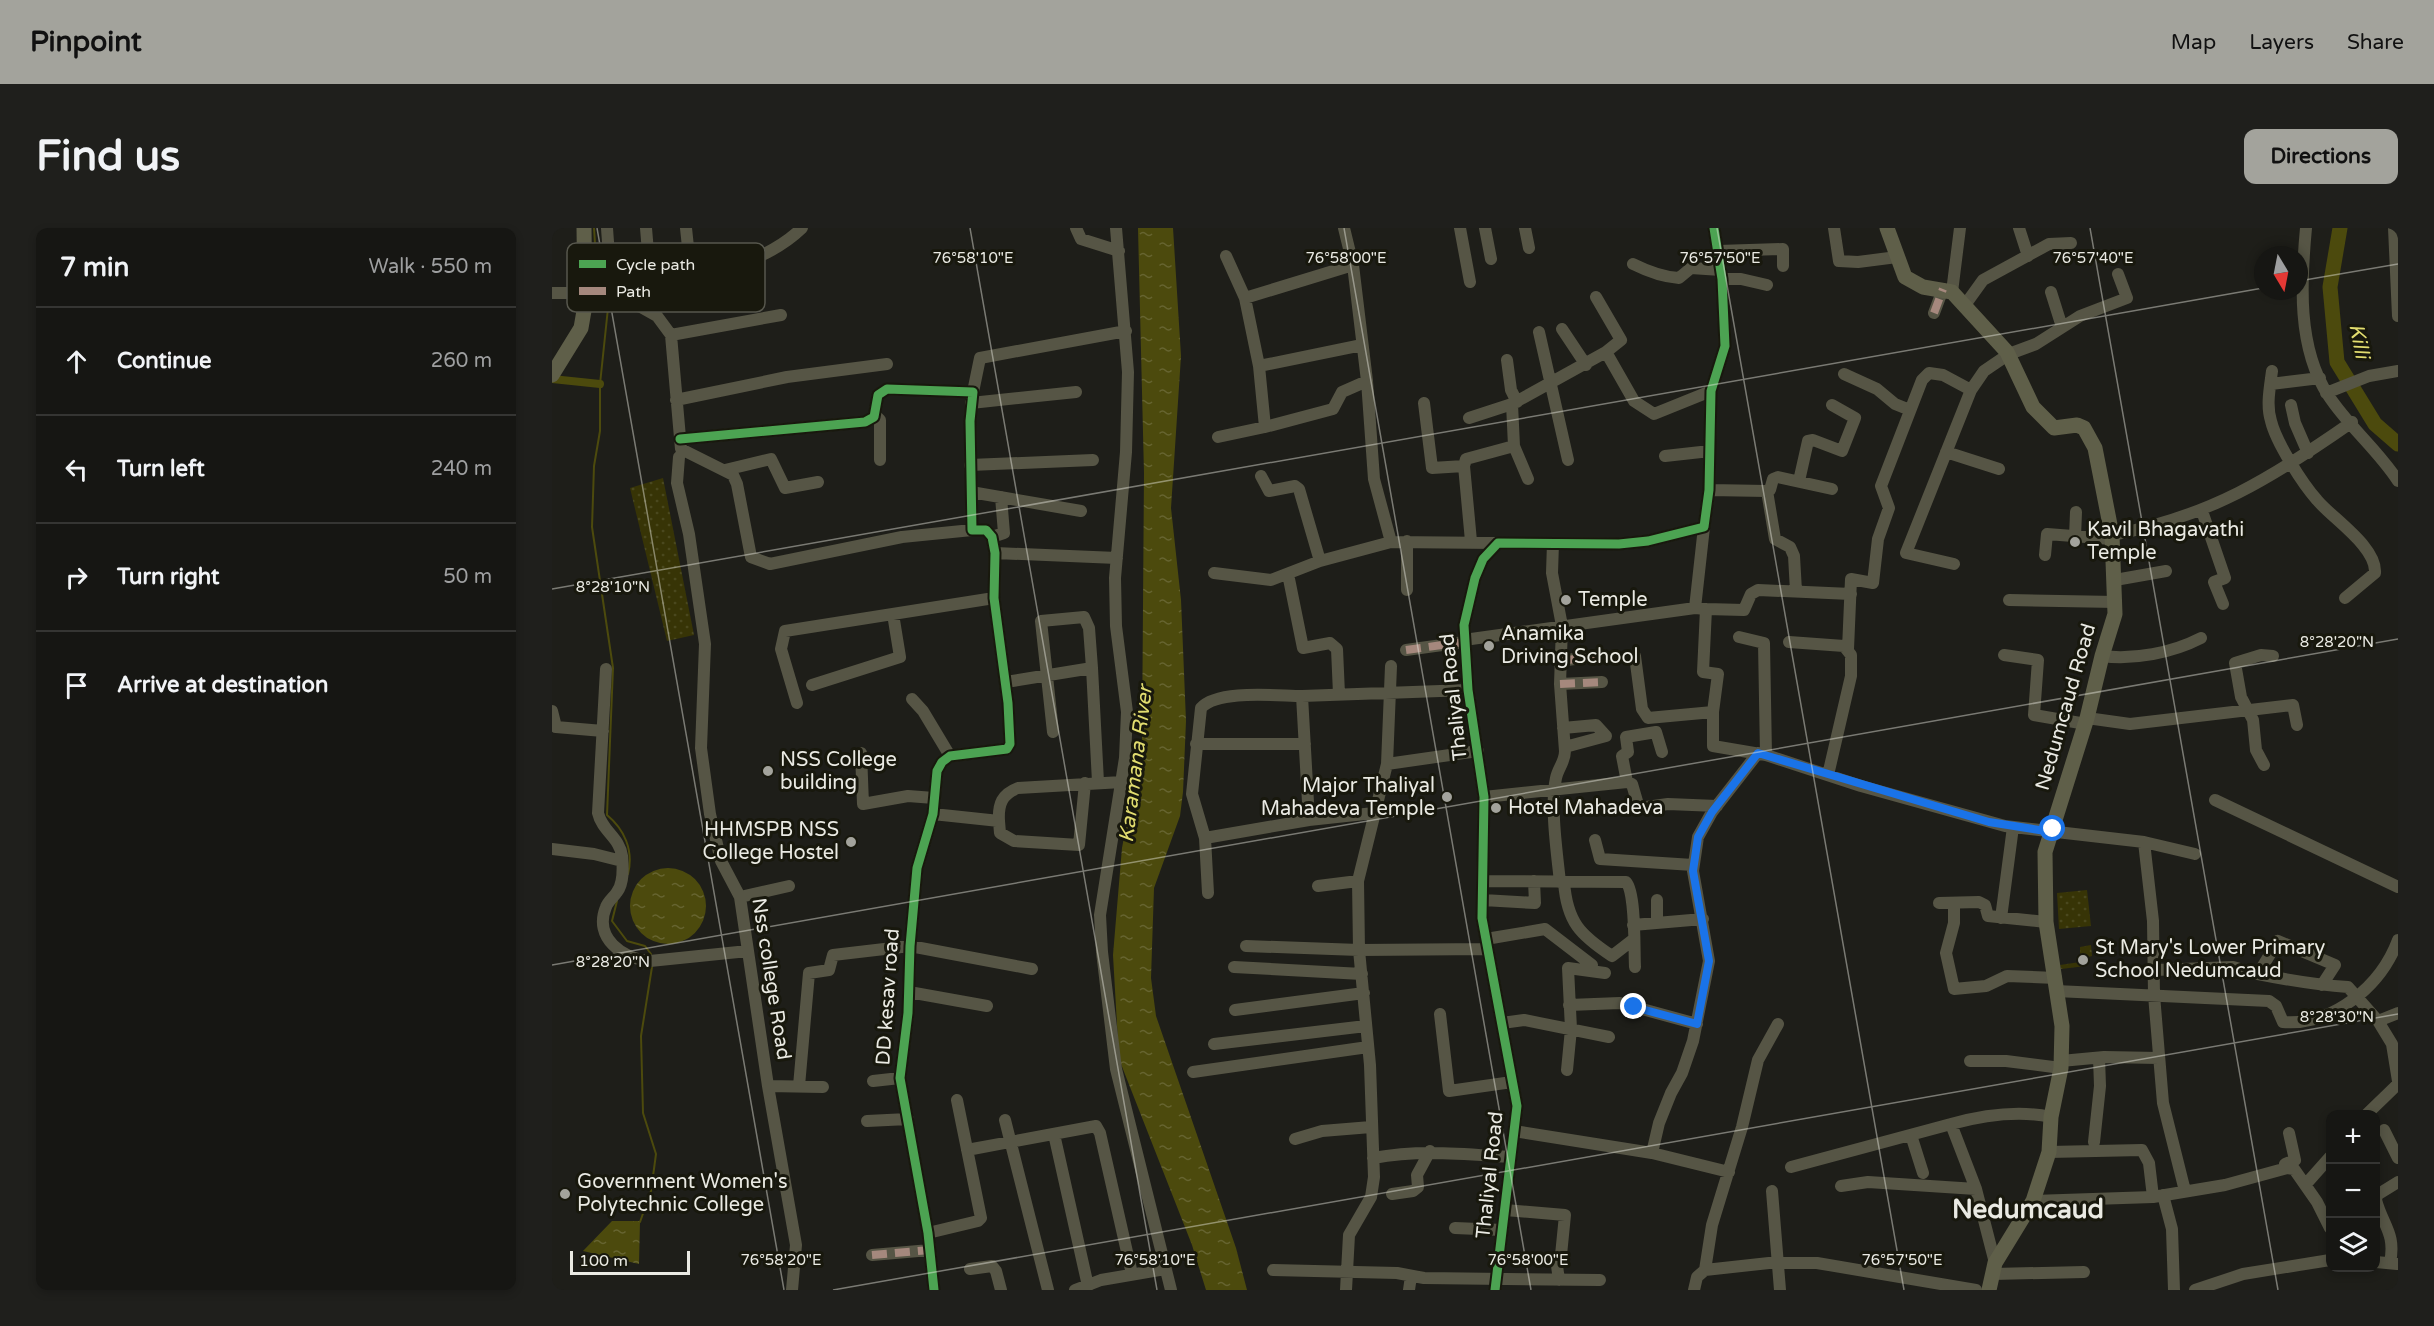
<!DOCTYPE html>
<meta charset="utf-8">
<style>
:root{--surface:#161613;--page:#1f1f1c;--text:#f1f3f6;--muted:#9e9fa0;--line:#353533;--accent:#a3a39c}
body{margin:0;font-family:"Varela Round",sans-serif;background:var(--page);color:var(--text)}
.controls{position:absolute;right:18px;bottom:18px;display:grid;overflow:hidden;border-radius:12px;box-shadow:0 3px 9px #0003}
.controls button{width:54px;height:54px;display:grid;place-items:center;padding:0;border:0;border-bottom:2px solid var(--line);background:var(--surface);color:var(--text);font:30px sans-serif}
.compass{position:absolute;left:1702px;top:18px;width:54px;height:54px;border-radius:50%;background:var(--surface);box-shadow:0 3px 9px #0003;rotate:170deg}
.scale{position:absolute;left:18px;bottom:15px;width:120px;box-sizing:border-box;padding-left:6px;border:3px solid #eaeae3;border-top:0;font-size:16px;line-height:21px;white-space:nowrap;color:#eaeae3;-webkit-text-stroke:4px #18180d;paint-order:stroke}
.stop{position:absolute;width:18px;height:18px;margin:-14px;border:4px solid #1a73e8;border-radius:50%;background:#fff}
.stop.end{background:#1a73e8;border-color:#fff;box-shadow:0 2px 6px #0008}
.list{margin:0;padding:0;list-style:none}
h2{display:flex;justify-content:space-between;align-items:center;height:78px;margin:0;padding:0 24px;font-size:26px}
h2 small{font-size:20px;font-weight:400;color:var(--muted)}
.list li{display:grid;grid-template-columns:39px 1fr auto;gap:18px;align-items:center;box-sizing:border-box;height:108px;padding:0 24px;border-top:2px solid var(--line)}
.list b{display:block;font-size:22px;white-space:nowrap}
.list em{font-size:20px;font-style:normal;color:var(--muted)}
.icon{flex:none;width:33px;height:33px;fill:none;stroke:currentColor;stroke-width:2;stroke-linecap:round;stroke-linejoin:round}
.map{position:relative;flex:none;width:1846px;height:1062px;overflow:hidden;border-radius:12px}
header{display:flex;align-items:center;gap:36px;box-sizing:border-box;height:84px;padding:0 30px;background:var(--accent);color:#111}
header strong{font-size:28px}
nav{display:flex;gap:33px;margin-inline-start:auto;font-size:21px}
.intro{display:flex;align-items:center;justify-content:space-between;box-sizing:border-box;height:144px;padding:0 36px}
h1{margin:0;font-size:42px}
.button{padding:15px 27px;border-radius:12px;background:var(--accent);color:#111;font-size:21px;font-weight:700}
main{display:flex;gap:36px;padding:0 36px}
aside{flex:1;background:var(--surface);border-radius:12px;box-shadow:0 3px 9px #0003}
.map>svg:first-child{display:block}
.park{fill:url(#park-dots)}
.water{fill:url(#water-ripples)}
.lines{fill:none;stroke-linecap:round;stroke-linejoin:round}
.stream{stroke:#4c4a0d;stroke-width:2}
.canal{stroke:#4c4a0d;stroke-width:8}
.river{stroke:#4c4a0d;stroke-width:15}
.minor{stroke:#565545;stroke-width:12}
.major{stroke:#5f5f49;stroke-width:15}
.quiet{stroke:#a5887d;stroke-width:8;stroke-dasharray:15 8;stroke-linecap:butt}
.cycleway-casing{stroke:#18180d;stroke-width:13}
.cycleway{stroke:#4ca352;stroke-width:9}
.route{stroke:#1a73e8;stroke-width:8}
.ticks{fill:none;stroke:#eaeae3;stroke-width:1.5;stroke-opacity:0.45}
.poi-dot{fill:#a3a39c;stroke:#18180d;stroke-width:2}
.labels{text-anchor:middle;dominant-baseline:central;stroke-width:6;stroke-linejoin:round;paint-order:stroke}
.poi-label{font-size:20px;fill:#eaeae3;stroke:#18180d;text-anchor:start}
.street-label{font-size:20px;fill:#eaeae3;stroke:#18180d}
.water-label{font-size:21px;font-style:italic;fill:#e2dd6f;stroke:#18180d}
.district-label{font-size:26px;font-weight:bold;fill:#eaeae3;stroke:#18180d}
.key{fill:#18180d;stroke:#57574d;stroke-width:1.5}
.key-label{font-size:16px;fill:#eaeae3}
.ticks-label{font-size:15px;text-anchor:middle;fill:#eaeae3;stroke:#18180d;stroke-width:6;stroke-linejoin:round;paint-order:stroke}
</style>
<header>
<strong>Pinpoint</strong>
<nav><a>Map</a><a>Layers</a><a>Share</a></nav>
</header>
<div class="intro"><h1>Find us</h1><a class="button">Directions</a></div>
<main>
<aside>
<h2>7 min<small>Walk · 550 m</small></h2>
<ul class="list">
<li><svg class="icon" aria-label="ahead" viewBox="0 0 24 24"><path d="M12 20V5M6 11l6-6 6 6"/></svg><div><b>Continue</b></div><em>260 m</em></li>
<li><svg class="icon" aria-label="left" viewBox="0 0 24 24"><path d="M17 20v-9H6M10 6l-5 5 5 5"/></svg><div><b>Turn left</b></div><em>240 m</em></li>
<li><svg class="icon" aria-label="right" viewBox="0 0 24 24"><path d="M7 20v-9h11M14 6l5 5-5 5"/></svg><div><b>Turn right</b></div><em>50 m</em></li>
<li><svg class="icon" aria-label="arrive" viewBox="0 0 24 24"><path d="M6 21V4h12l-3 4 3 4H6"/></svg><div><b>Arrive at destination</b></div></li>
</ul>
</aside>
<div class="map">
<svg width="1846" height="1062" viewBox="0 0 1846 1062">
<defs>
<pattern id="park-dots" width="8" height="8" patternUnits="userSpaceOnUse" patternTransform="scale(1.5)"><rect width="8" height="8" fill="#373406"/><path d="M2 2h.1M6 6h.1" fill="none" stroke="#4a481e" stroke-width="1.8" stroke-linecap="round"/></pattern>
<pattern id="water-ripples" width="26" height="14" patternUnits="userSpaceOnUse" patternTransform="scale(1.5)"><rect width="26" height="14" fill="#4c4a0d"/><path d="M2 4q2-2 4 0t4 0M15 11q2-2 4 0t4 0" fill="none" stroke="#666430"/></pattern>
</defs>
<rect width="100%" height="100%" fill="#1e1e19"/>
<!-- park -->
<path class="park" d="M111,250L142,407L115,413L78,260Z
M1535,662L1539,698L1507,701L1505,665Z
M1539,717L1540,728L1533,730L1534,738L1509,741L1508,737L1528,734V719Z"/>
<!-- water -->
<path class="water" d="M586,0H621L629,128L619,280L629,372L634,493L631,564L628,588L602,660L599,750L604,788L684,1020L695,1062H654L640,1017L567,831L561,727L570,620L590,513L592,245Z
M78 678a38 38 0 1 1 76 0a38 38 0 1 1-76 0Z
M60,993H88L87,1036L31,1023Z"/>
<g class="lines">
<!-- stream -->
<path class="stream" d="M42,0L45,46
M50,60L56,80L48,156V203L42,238L40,299L61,440L55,587C72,601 82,622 76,646
M65,673L60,693L75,713L93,718L99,726
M88,994L99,963L104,926L91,885L89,808L100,739"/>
<!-- canal -->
<path class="canal" d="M0,151L48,156"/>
<!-- river -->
<path class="river" d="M1788,0L1778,59L1785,134L1823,196L1846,216"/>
<!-- minor -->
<path class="minor" d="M55,0L56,14
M94,0L97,36
M134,0L136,19
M524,0L529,11L567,23
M564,0L576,144L574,224L563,350L564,398L575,484L573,530L548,687L550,724L564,841L619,1062
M792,0L801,37L815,153L822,251L839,314L946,315
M908,0L918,54
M933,0L939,31
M973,0L977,20
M1282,0L1287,33L1306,34L1345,29
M1467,0L1476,28
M1754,0C1749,54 1745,119 1776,167C1796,198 1826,222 1846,253
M1842,0L1846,88
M1166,23L1231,21V38
M674,28L693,70L707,138L713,199L781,181L790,164L815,153
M1081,36C1095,43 1110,49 1127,50L1139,40L1169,42
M1170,51H1189L1215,57
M34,55L54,54L61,70L89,79L105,88L119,107L129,221L181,247L185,256L199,329L218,336L350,309L420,302
M56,56C122,48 199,49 250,0
M1400,64L1408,0
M1499,64L1510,99
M0,65H34
M1044,69L1069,112L1054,124L1082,173L1102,186L1159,163
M693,70L801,37
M1413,77L1431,52L1497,16L1519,15
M1382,85L1391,61
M1010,101L1034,137
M987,104L1016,232
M119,107L229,87
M955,132L959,162L965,174
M707,138L810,117
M1720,143C1718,159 1714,177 1719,193C1724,214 1750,255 1765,272C1781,291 1825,319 1823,345L1793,370
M1292,146L1325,161L1343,176L1358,182
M1719,156L1768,150
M421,164L428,130L574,103
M1774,165L1817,148L1846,143
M124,172L235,149L335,136
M419,175L524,164
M872,175L880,240L912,238
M1739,177L1743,195L1756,225
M323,187L328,192V232
M917,190L960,176
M666,209L713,199
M128,211L313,194L322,189L326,167L335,161L421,164L418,193L420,302H434L440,309L443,325L442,370L456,475L458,516L455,521L398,528L390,534L385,543L381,586L365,640L358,718L356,785L348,850L376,1005L382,1062
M962,218L976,251
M1394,224L1447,241
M1113,228L1158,223
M127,229L125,255L137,306L153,416L149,520L158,586L169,633L188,669L216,858L244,1017L240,1062
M418,237L541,232
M173,242L219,231L233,260L266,254
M709,248L717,263L743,258L747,261L768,333
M1247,253L1256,213L1261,212L1290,223L1303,190L1280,177
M1157,262L1215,263L1218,262L1221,251L1226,249L1280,261
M1215,263L1223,311L1238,319L1242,328L1244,363
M419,264L529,283
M1650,283L1673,350L1662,354L1671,376
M1560,307C1657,289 1720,250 1800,194
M440,309L452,305L449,269
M1523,309L1524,284
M855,313V362
M919,313L912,238L914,231L962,218L960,176L1054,124
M1001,315L1000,345L1010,398L1008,456L1013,523C1013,534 1006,540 1004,550C998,578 1005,625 1008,654
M443,325L565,330
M1493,327L1495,306L1560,311
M1402,336L1354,325L1419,162L1432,143L1457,126L1484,116L1528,88L1575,70L1566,46
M662,345L719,352L768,333L839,314
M736,346L751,420L778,415L785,421L787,466
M1563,352L1614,343
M1457,372L1564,374
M1143,380L1152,299
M1154,381L1192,382L1199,366L1206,362L1299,366
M1187,409L1212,415L1214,527
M912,412L1143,380L1154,381L1151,444L1166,446L1161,484V518L1214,527L1309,558L1453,598L1592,614L1643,626
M1237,414L1292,418L1299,427V448L1276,547
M1296,421L1299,351L1321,355L1326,311L1337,280L1329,258L1370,152L1377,145L1391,147L1419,162
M854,422L912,414
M1452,427L1486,432L1482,487L1534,496
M1083,428L1090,481L1096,490L1161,484
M1550,428C1582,432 1620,425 1649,410
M1008,433L1051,427
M540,440L546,554
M54,441L46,585C50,603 68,610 70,628C71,639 72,655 65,664C62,669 56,673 54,679C41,710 71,731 98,733L196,723
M454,454L540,440L537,400L532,389L489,393L501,504
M1008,456L1050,454
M260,457L348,429L341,386
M360,471L371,483L398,528
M245,475L229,421L233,403L442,370
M0,483L4,499L51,503
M1535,490L1578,496L1741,477L1745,497
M1011,500L1044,497L1054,508L1013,519
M644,516H753
M1110,524L1104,504L1074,509L1076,524L1070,528L1075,554L1080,556L1087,580L1116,576L1165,578
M309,525L311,576L356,568L382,570
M835,536L926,523
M1712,537L1704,522L1701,492L1689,469L1683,435L1709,427L1721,428
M932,569L1075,554
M1663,572L1846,659
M381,586L447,593C446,576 450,566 466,560L570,554
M757,592L750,468L916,462
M447,593L448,605L462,613L527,617L533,555
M653,610L757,592L822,585
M1043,612L1048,631L1141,637
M1592,614L1601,693L1602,767L1611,875L1633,963
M0,621L42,626L70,633
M931,653L1074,654C1084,665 1082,722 1083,739
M1012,654C1015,694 1028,707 1060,728L1082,711
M766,658L806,653
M656,665L653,610L640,566L649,480C666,461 726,468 750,468
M188,669L237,658
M931,672L983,675L982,653
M1105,672V695
M1387,675L1427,674L1433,677L1436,688L1494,694
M1402,676V695L1394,725L1402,761L1434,758L1455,748L1504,750
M1449,690L1461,599
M1081,697L1151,691
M934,711L993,701L1040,737L1034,742
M694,718L807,722L806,653L835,536L839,438
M682,739L810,746
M1603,742L1681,739L1706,746
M1770,757L1783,737L1726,713L1706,746C1736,752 1766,757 1796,759L1826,793L1840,816L1846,853
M1504,763L1717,773L1724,778L1731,794C1781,798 1829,758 1846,712
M357,764L435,778
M1017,777L1068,775L1145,796
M683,782L812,765
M888,786L897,863L960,854
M1826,793L1846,785
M950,795L972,792L1057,809
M662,816L814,798
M1418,833H1454L1509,840
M1509,833L1552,829L1607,830
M1015,842L1019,801L1016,740L1053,745
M641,844L816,819
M321,853L348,850
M216,858L271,859
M247,858L257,745L277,742L281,727L358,718L480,741
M1815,886L1846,856
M453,892L496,1062
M315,893L356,891
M1399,896C1432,887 1466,882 1499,889
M1832,902L1846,930
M962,903L1100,925L1177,944
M502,906L536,1058
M1359,907L1371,945
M743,911L770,903L819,899
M1542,914L1548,858L1547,830
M415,922L544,898L548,905L580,1046
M1497,924L1590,922L1597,935L1601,969
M1100,925L1107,895L1119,865L1130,845L1141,813L1157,733L1141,643L1146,609L1160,584L1206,525
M821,930C868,921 911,926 959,929
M1239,939L1399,896L1424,961L1443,1035
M1735,940L1733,936L1743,932L1737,905
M1754,956L1778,929
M1289,958L1316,954L1424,961
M1220,963L1228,1062
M840,966L861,963L866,959L865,947L878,923
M1611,967L1620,1001L1622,1062
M1481,973L1601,969L1673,957L1735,940L1742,941L1765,974L1778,1000
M953,982L1013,987L1009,1027L1004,1031L1007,1052
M903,1000L950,1002
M376,1005L426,993L429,990L405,872
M320,1027L378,1022
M1824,1034L1845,1036
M1838,1035C1844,1005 1831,998 1824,972L1825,967L1846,954
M418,1041L440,1038L444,1043L449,1062
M721,1042L845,1045L872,1050L1048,1052
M1153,1042L1160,997L1190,899L1206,832L1226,796
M1441,1046L1532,1044
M523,1062L549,1052L613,1041
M794,1062L797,1007L819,969L822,949L818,837L807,722L936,721
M857,1062L859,1048
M943,1062L965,878L930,690L932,569L916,462L912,397L923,350L931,331L946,315L1067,316L1096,313L1152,299L1157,262L1159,163L1173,118L1170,51L1162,0
M1142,1062L1145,1049L1153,1042L1217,1035H1265L1424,1062
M1643,1062L1691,1046L1778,1032"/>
<!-- major -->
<path class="major" d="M1335,0L1353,49L1371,59L1400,64L1455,124L1481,179L1502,200L1525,197L1532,200L1543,220L1560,307L1563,386L1550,428L1535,490L1493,624L1494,694L1510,798L1509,840L1499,889L1497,924L1481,973L1443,1035L1437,1062
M0,147L29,100L33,77L32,0"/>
<!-- quiet -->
<path class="quiet" d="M1382,85L1391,61
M854,422L912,414
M1008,433L1051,427
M1008,456L1050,454
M320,1027L378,1022"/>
<!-- cycleway casing -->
<g class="cycleway-casing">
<path id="cycleway" d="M128,211L313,194L322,189L326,167L335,161L421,164L418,193L420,302H434L440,309L443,325L442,370L456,475L458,516L455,521L398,528L390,534L385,543L381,586L365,640L358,718L356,785L348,850L376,1005L382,1062
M943,1062L965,878L930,690L932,569L916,462L912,397L923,350L931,331L946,315L1067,316L1096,313L1152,299L1157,262L1159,163L1173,118L1170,51L1162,0"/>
</g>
<!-- cycleway -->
<use href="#cycleway" class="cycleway"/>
</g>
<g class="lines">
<!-- route -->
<path class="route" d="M1082,779L1145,796L1157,733L1141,643L1146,609L1160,584L1206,525L1437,594L1500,604L1501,601"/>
</g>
<!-- ticks -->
<path class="ticks" d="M45,0L232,1062M418,0L605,1062M792,0L979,1062M1165,0L1352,1062M1538,0L1726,1062M1747,53L1846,36M0,361L1711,60M0,737L1846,411M281,1062L1846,786"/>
<!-- markers -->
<g class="poi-dot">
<circle cx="1523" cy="314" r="6"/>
<circle cx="1014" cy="372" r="6"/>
<circle cx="937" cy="418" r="6"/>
<circle cx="216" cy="543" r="6"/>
<circle cx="895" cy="569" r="6"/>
<circle cx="944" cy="580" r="6"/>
<circle cx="299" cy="614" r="6"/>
<circle cx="1531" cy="732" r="6"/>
<circle cx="13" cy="966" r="6"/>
</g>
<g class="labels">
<!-- poi labels -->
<g class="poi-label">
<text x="1535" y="302">Kavil Bhagavathi<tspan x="1535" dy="23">Temple</tspan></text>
<text x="1026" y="372">Temple</text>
<text x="949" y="406">Anamika<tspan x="949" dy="23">Driving School</tspan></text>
<text x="228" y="532">NSS College<tspan x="228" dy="23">building</tspan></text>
<text x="883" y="558" text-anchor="end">Major Thaliyal<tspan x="883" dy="23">Mahadeva Temple</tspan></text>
<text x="956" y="580">Hotel Mahadeva</text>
<text x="287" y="602" text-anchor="end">HHMSPB NSS<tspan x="287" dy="23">College Hostel</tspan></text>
<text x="1543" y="720">St Mary's Lower Primary<tspan x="1543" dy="23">School Nedumcaud</tspan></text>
<text x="25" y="954">Government Women's<tspan x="25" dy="23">Polytechnic College</tspan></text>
</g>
<!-- street labels -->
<g class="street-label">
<text transform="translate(902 469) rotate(-96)">Thaliyal Road</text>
<text transform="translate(1514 479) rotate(-74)">Nedumcaud Road</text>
<text transform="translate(219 751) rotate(81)">Nss college Road</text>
<text transform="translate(336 769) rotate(-86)">DD kesav road</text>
<text transform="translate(938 947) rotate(-84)">Thaliyal Road</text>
</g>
<!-- water labels -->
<g class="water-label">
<text transform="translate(1807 113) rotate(79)">Killi</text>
<text transform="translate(584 536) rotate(-83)">Karamana River</text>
</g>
<!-- district labels -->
<g class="district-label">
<text x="1476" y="981">Nedumcaud</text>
</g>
</g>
<!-- legend -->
<rect x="15" y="15" width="198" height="69" rx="9" class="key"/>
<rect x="27" y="32" width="27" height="8" fill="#4ca352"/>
<rect x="27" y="59" width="27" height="8" fill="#a5887d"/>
<g class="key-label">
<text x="64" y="42">Cycle path</text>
<text x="64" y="69">Path</text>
</g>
<g class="ticks-label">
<text x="421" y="35">76°58'10"E</text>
<text x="794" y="35">76°58'00"E</text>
<text x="1168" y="35">76°57'50"E</text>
<text x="1541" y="35">76°57'40"E</text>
<text x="61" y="364">8°28'10"N</text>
<text x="1785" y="419">8°28'20"N</text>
<text x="61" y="739">8°28'20"N</text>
<text x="1785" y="794">8°28'30"N</text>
<text x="229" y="1037">76°58'20"E</text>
<text x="603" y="1037">76°58'10"E</text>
<text x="976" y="1037">76°58'00"E</text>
<text x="1350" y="1037">76°57'50"E</text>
</g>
</svg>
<div class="controls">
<button>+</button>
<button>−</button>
<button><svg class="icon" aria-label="layers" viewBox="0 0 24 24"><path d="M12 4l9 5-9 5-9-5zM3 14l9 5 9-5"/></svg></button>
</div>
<svg class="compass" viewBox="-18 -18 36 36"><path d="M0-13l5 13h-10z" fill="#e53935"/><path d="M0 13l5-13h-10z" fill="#9e9fa0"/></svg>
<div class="scale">100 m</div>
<div class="stop" style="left:1501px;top:601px"></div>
<div class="stop end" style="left:1082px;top:779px"></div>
</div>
</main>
